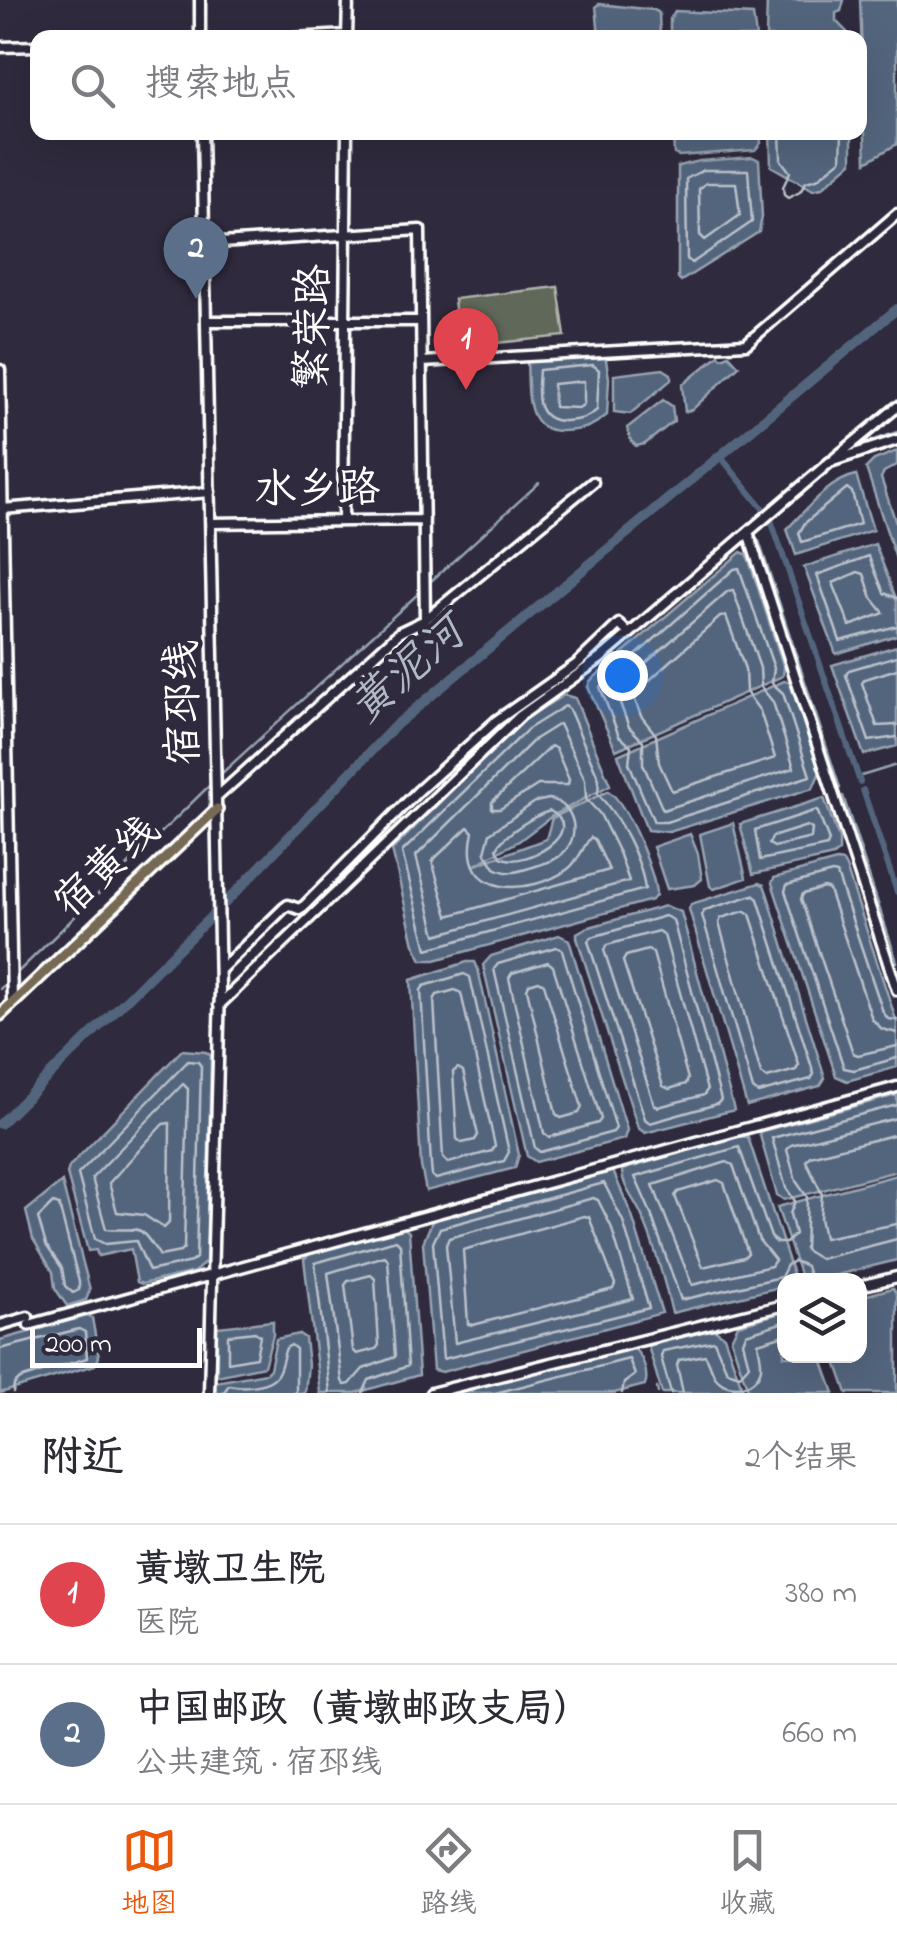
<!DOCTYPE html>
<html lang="zh">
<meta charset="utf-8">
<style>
:root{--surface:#fff;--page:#f7f7f7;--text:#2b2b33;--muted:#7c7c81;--line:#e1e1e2;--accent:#ea580c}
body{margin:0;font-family:"Indie Flower","LXGW WenKai TC",sans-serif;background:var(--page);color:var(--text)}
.controls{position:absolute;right:30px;bottom:30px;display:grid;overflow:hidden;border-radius:20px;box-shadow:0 10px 40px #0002}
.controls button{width:90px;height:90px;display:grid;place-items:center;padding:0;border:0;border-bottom:2px solid var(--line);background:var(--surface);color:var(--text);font:50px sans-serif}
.scale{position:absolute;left:30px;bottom:25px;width:172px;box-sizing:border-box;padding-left:10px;border:5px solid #fff;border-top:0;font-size:28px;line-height:35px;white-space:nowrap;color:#fff;-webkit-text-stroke:8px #2f2a3d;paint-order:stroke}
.you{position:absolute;left:622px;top:675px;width:35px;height:35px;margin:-25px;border:8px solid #fff;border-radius:50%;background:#1a73e8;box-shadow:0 0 0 15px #1a73e833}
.badge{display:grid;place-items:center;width:65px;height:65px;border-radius:50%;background:var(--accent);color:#fff;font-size:32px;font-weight:700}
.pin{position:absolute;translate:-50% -82px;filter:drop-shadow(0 2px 5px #0008)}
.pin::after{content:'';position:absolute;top:52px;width:35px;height:30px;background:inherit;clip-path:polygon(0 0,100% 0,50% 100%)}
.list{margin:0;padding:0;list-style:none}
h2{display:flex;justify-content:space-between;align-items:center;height:130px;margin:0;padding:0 40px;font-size:42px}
h2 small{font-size:32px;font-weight:400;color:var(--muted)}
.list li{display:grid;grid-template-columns:65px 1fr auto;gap:30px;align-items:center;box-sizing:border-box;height:140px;padding:0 40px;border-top:2px solid var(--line)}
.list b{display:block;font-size:38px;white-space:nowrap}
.list p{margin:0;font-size:32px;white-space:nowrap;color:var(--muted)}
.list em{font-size:32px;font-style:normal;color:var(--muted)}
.icon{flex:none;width:55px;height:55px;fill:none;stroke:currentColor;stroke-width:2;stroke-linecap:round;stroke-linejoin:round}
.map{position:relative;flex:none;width:897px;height:1393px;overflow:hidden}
.search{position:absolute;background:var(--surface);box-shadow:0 10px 40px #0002;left:30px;right:30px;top:30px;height:110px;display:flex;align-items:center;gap:25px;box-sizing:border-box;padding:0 35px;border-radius:20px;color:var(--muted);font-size:38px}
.sheet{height:410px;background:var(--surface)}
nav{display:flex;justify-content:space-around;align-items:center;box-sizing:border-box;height:140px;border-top:2px solid var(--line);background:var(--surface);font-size:28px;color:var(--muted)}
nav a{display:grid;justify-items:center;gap:5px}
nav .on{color:var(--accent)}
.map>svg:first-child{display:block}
.green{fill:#61675a;stroke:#b0b3ac;stroke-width:2.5}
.water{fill:#52657d;stroke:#97a3b1;stroke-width:2.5}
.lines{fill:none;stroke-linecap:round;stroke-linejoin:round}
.shore{stroke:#bac1cb;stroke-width:2.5}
.stream{stroke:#97a3b1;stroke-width:2.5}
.canal{stroke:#52657d;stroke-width:6}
.river{stroke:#52657d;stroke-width:10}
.minor-casing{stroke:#fff;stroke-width:15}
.major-casing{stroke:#fff;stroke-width:16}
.minor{stroke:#2f2a3d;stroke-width:8}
.major{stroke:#776a54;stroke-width:9}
.labels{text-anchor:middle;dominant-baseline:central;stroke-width:9;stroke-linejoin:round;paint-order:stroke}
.street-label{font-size:42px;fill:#fff;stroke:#2f2a3d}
.water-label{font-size:45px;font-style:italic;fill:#b1bac4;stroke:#2f2a3d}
</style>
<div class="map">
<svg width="897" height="1393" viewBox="0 0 897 1393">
<rect width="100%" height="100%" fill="#2f2a3d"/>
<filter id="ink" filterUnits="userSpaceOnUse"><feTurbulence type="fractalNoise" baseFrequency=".01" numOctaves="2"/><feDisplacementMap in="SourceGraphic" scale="20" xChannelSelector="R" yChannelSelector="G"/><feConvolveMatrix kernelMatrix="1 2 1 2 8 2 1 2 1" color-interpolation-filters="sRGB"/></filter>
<g filter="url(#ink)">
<!-- green -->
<path class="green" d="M558,287L565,336L459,347L454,299Z"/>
<!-- water -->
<path class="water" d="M767,0H844L841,11L836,13V21L847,32V37H766Z
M860,0H897V144L866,162Z
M599,4L654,10L659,13L660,37H599L596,6Z
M675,11L753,15L756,37H670V19Z
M673,133H760L761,143L755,150L679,156L674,154Z
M770,133H852V162L822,188L813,190L771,166Z
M753,157L759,160L762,217L759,232L681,281L678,278V166L700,161Z
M605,354L609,378L607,415C591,428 583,430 562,431C523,432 529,390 527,361Z
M719,355L722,358L729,355L739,366L692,410L685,412L682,385Z
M663,369L671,374V380L630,414L614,412V375Z
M663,400L672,406L674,421L645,444L636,446L631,441L627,428Z
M897,451V465L884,472L881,478L897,526V562L866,468L874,460Z
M856,475L873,530L796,555L787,529C807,509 828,481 856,475Z
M875,544L897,601V635L836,654L804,567Z
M741,552L746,554L749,560L784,668L783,676L616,750L588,687L590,681Z
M897,646V746L864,755L832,665Z
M784,681L789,682L792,689L820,772L813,788L669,832L647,830L618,755Z
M564,695L575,698L610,785L552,816L519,841L473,866L546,839L552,818L608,791C626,801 656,874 656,895L652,900L435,960H422L414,944L392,850L521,721Z
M824,798L839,839V851L833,856L753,874L740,824Z
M733,823L746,878L714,889L710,886L700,834Z
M690,834L698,854L702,879L695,885L667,889L653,847Z
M836,861L843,862L846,867L897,1023V1067L847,1081L836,1076L772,883L774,878Z
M759,883L764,885L767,893L825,1078L820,1086L747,1106L689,909L691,904Z
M665,906L681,912L734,1110L645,1133L638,1128L577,938V933L586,928Z
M559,935L569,940L627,1130L624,1139L536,1162L527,1156L483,965L491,956Z
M467,962H475L478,969L519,1155L515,1168L426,1191L421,1166L411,980Z
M182,1050L206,1052L211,1056L206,1262L194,1272L142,1284L137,1282L131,1249L98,1256L96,1250L88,1251L67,1174L69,1167Z
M897,1095V1171L784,1200L777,1195L759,1132Z
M737,1136L748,1137L795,1280H784V1286L672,1313C664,1279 655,1245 641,1214C634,1199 622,1186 622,1170Z
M609,1170L613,1171L632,1216L662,1313L442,1372L433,1370L423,1243L433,1219Z
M897,1175V1260L817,1280H802L777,1207Z
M62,1182L90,1290L86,1300L67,1306L55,1288L53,1272L33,1239L26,1211Z
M403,1227L409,1232L419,1375L356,1393H320L304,1259L313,1251Z
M893,1288L897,1295V1393H847L834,1356H860V1297Z
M784,1312V1356H821L834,1393H749L731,1339L738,1325Z
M87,1316L92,1318L99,1357L95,1365L0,1393V1340Z
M273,1321V1335L264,1366L217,1376V1327Z
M714,1329L724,1336L744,1393H662L648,1346Z
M299,1334L305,1338L308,1365L305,1393H213L215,1382L266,1373L270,1369L276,1339Z
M632,1348C643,1354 649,1374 645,1385L614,1393H455Z"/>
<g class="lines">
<!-- shore -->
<path class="shore" d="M780,132L781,160L790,172L783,187L784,195L788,198L800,192L806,182L817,179L841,160L842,132
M703,170H748L752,222L692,263L687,259L686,179Z
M706,183H736L740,215L705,240L700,235L699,189Z
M593,365L599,370L597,410C586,419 580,420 565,421C534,422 537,394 539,370Z
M584,381V404L579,408L554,407L553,384Z
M847,488L852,492L860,524L802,542L799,533L805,523Z
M739,568L774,668L772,683L783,693L810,776L666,822H654L629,763L631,746L619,736L600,687L734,569Z
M858,572L864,574L872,598L884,613L850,626L833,583Z
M733,590L760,668L761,687L773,702L794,768L663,810L643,764V741L629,727L615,690L728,591Z
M897,598L884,593L869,556L817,575L840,641L897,626
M726,616L745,669L746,692L760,711L775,758L672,791L659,763L656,735L641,716L633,695L720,617Z
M897,656L849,670L846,675L869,741L897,737
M897,669L865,679L862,683L877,726L897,725
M565,706L569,709L599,779L598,794C619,817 641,857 645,889L427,949L402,852L528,729Z
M559,724L585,780L586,799L600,814L620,855L629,881L436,935L416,856L535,739Z
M551,746L556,749L569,780L568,785H538L500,809H492V802Z
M549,799C575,804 582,836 562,854C554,862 543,863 533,867C518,871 509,876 495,868L485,852L490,833L535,802Z
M817,810L829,841L827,846L760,860L755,830Z
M550,811C589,831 524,870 501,857L497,848C504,834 535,815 550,811Z
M807,826L812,829L811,838L774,847L769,844L772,837Z
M468,827L473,832C457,899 531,896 568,869C580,860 583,846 591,837L595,840L609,870L448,916L432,861Z
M753,895L758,899L814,1074L811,1079L758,1093L753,1089L702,915L705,910Z
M745,911L750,914L799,1065L796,1070L767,1078L761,1074L719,923L721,918Z
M665,916L673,920L721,1100L717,1104L650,1123L645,1119L588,941L592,937Z
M658,931L664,935L707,1090L704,1095L658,1107L654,1104L604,950L607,945Z
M556,947L562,950L616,1128L613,1132L540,1152L535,1148L494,969L498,964Z
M648,950L653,953L688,1079L686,1084L669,1089L663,1086L623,961L626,956Z
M548,962L553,966L601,1119L598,1123L549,1137L544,1133L509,978L512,973Z
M464,974L470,977L509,1152L504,1161L436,1179L432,1176L431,1165L421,990L424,986Z
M539,981L544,984L582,1107L579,1113L561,1118L556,1114L527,989L529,984Z
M455,990L461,993L495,1146L492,1151L448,1163L443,1158L434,1000L437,995Z
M897,1020L888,1019L883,1012L837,874L832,873L787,885L785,891L844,1068L854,1070L897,1058
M897,1033L882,1029L872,1019L829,890L824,888L803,894L801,899L853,1053L858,1055L897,1046
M188,1061L198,1062L201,1066L196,1258L191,1262L149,1271L136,1241L105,1244L95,1239L78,1174Z
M458,1068L463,1071L478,1135L475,1140L462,1143L457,1139L453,1072Z
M183,1084L188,1089L184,1248L180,1252L160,1256C135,1220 146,1232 106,1229L92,1178Z
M897,1118L791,1145L787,1150L796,1181L807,1197L805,1250L820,1259L897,1239
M170,1123L169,1223L164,1228L144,1215L117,1212L109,1183L163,1124Z
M897,1134L810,1156L806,1161L822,1194L820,1218L824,1238L897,1224
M727,1162L733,1165L759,1240L775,1260L771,1266L692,1285L653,1185Z
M718,1180L724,1183L748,1253L744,1257L703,1267L675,1196L678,1192Z
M604,1183L623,1221L649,1308L443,1359L433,1243L440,1228Z
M593,1198L598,1200L611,1226L633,1299L455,1343L446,1245L449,1238Z
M53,1203L59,1205L79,1282V1290L73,1293L65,1286L62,1268L46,1245L38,1218Z
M584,1216L589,1217L615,1284L613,1289L473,1325L468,1324L463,1250Z
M385,1256L388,1260L395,1357L363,1369L350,1384L345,1385L342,1381L328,1273Z
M371,1275L375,1279L379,1345L376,1349L357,1354L353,1350L345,1285L348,1281Z
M810,1280L806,1266L794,1261L787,1265L781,1277L681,1300L650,1211L635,1177L739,1147L771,1237L777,1243H786L795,1234L790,1214L795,1201L786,1188L772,1138L897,1105
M255,1332L260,1336L256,1357L228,1362V1335Z
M0,1349L79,1329L85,1332L87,1358L20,1379L14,1385L13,1393
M223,1393L229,1385C242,1388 271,1387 278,1373C282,1366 283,1355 286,1348L291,1345L296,1349V1393
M330,1393L315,1263L396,1240L400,1244L408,1366L369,1380L363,1393
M495,1393L629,1359L635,1375L624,1383L622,1393
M671,1393L661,1357L663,1351L714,1341L727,1371L740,1375L749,1365L743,1342L746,1334L784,1322
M683,1393L677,1365L679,1360L705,1355C710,1362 711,1371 716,1378C728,1393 757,1389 761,1368C762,1360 759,1351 758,1343L784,1335"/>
<!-- stream -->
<path class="stream" d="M855,447L897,432
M759,541L840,788
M429,583L539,483
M221,774L420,592
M858,777L897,765
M843,796L897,962
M17,973L211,784
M0,989L7,982
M657,1388L658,1393"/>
<!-- canal -->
<path class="canal" d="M720,456L765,511
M771,520L860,782
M863,790L897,892"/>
<!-- river -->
<path class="river" d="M0,1124L238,890L396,725L897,309"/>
<!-- minor casing -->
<g class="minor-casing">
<path id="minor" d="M200,0V38
M294,38L347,35
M347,38L348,0
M0,47L38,46
M202,132L220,989L209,1393
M205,244L420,230L425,620
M207,321H421
M422,362L746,344L897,214
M0,370L12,1003
M835,458L897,407
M2,509L210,492
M343,521L347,132
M211,523L424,520
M748,532L897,990
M218,796L400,632L425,620L593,482
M220,970L284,908L288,905L299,909L304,906L418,791L496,721L577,664L619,624L629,634
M219,1005L520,716L601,658L830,462L897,440
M860,1286L897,1277
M0,1325L28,1317
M29,1325L897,1087
M431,1393L784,1305"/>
</g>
<!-- major casing -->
<g class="major-casing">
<path id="major" d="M0,1015L217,809"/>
</g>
<!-- minor -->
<use href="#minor" class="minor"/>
<!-- major -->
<use href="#major" class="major"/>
</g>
</g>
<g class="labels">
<!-- street labels -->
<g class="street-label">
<text transform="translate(315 327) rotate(-89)">繁荣路</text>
<text transform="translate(317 491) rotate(-1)">水乡路</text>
<text transform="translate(185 703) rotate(-91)">宿邳线</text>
<text transform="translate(108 868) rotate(-43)">宿黄线</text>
</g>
<!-- water labels -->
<g class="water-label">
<text transform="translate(409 672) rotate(-41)">黄泥河</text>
</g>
</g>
</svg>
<div class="controls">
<button><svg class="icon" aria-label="layers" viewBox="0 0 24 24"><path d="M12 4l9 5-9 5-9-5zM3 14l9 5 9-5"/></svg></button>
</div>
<div class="scale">200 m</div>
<div class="you"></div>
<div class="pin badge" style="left:466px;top:390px;background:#e0444e">1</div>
<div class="pin badge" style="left:196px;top:299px;background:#5c6f8a">2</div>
<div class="search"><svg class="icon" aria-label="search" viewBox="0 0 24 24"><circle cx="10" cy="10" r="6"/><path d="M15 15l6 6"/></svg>搜索地点</div>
</div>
<section class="sheet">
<h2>附近<small>2个结果</small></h2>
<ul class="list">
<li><span class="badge" style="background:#e0444e">1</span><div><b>黄墩卫生院</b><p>医院</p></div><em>380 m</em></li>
<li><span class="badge" style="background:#5c6f8a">2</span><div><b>中国邮政（黄墩邮政支局）</b><p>公共建筑 · 宿邳线</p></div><em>660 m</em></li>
</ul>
</section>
<nav>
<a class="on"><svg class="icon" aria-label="map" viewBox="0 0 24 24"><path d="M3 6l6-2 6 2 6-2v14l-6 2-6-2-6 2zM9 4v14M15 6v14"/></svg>地图</a>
<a><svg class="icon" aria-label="directions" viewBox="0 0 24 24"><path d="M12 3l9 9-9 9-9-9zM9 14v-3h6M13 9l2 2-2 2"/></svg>路线</a>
<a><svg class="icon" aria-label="saved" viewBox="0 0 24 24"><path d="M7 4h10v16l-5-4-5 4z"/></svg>收藏</a>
</nav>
